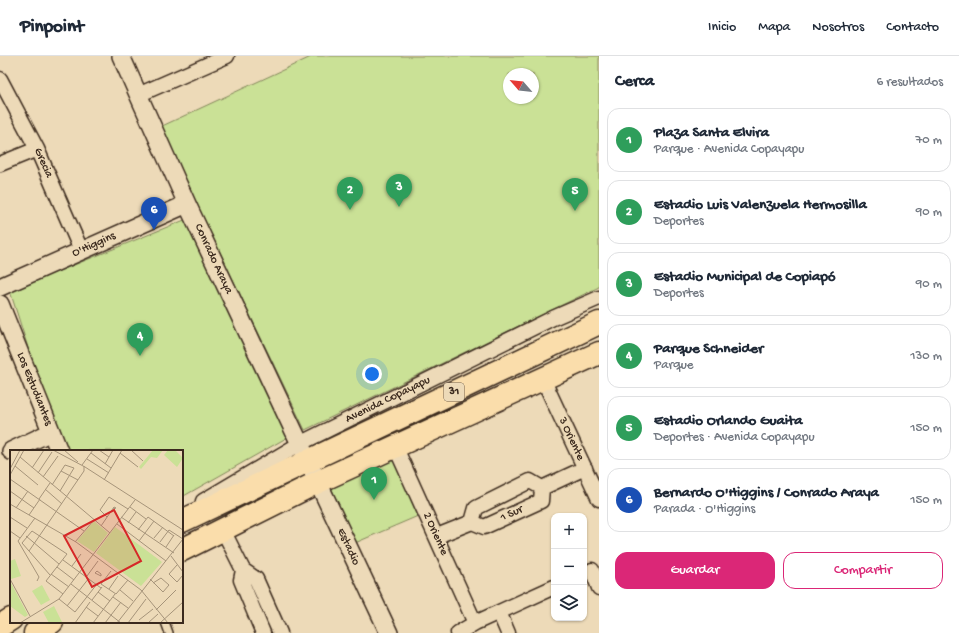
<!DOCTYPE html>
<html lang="es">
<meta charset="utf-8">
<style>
:root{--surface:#fff;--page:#f6f6f7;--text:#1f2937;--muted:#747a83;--line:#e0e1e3;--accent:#db2777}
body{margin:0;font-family:"Gochi Hand",sans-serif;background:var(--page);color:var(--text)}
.controls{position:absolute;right:12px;bottom:12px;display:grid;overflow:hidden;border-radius:8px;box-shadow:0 1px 3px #0004}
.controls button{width:36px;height:36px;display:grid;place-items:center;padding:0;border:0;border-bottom:1px solid var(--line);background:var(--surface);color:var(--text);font:20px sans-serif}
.compass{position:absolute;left:503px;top:12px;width:36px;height:36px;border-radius:50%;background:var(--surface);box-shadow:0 1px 3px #0004;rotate:298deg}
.you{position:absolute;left:372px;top:318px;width:14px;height:14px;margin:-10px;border:3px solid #fff;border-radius:50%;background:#1a73e8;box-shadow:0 0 0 6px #1a73e833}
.badge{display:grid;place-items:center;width:26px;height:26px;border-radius:50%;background:var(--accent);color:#fff;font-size:13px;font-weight:700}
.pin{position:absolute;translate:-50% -33px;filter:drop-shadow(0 1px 2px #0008)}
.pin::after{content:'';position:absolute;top:21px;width:14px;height:12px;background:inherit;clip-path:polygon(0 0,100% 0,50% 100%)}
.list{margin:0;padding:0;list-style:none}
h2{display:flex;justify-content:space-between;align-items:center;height:52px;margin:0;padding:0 16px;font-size:17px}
h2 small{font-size:13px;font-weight:400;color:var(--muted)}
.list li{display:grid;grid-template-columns:26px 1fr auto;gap:12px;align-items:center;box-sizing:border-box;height:64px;margin:0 8px 8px;padding:0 8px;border:1px solid var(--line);border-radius:12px}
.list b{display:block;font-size:15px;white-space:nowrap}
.list p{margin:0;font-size:13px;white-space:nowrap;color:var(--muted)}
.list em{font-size:13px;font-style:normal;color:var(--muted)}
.actions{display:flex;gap:8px;padding:12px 16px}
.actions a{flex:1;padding:9px 0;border:1px solid var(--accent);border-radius:12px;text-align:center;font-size:14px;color:var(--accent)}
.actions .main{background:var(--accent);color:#fff}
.icon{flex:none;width:22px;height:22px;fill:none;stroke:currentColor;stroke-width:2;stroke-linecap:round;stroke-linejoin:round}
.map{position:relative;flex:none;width:599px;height:577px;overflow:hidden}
header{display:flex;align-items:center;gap:24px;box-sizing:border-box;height:56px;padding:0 20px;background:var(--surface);border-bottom:1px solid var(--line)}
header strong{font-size:19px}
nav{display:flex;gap:22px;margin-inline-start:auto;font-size:14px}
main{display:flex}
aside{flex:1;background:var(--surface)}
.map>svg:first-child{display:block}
.green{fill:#cae196;stroke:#82865a;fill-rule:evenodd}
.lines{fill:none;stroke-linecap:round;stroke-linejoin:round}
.service-casing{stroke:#3b2a1e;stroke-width:10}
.minor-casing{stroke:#3b2a1e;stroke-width:17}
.tertiary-casing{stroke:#3b2a1e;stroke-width:20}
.trunk-casing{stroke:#3b2a1e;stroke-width:25}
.service{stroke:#eddab8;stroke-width:7}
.minor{stroke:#eddab8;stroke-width:14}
.tertiary{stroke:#eddab8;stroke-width:17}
.trunk{stroke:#faddab;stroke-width:22}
.labels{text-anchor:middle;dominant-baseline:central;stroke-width:3;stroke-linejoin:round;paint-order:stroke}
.shield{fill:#eddab8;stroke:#705f4c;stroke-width:1}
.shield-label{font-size:11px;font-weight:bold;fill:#3b2a1e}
.street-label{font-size:12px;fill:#3b2a1e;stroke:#eddab8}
.inset-road{fill:none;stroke:#a6947a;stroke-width:1}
.view{fill:#d62828;fill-opacity:0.15;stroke:#d62828;stroke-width:2}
.inset-edge{fill:none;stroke:#3b2a1e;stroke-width:2}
</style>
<header>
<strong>Pinpoint</strong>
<nav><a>Inicio</a><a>Mapa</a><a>Nosotros</a><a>Contacto</a></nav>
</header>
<main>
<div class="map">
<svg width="599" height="577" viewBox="0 0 599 577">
<rect width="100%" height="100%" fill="#eddab8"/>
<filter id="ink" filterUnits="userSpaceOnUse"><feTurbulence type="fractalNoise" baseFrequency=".025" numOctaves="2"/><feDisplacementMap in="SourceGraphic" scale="8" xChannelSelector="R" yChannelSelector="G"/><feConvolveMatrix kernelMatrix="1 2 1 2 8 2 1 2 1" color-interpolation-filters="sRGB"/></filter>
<g filter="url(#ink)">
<!-- green -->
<path class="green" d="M313,0H599V231L305,374L160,71ZM509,18H533V42H509Z
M187,163L288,381L182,441V395H65L51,364L10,235Z
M393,402L418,460L355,487L330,429Z"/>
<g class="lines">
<!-- service casing -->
<g class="service-casing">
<path id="service" d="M165,566L169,577"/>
</g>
<!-- minor casing -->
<g class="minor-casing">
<path id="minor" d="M0,23L37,93L81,194
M138,39L227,0
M0,108L37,93
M543,323L599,443
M395,390L475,567
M530,425L542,432L541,445L484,471L472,466L476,452Z
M542,432L585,412
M203,445L301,387L553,262L599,242
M223,474L243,514L241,524L263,577
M437,480L472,466
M243,514L256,523L280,577
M592,514L599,532
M499,556L508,577
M458,577L475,567L554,531"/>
</g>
<!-- tertiary casing -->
<g class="tertiary-casing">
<path id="tertiary" d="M121,0L187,148L389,577
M0,231L187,148
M0,248L59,395
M11,395L51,376"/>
</g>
<!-- trunk casing -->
<g class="trunk-casing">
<path id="trunk" d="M182,465L599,267
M182,494L318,426L599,297
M0,570L11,563
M35,577L52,566"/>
</g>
<!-- service -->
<use href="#service" class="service"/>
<!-- minor -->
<use href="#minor" class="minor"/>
<!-- tertiary -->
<use href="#tertiary" class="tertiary"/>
<!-- trunk -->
<use href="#trunk" class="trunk"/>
</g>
</g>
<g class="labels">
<!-- shield labels -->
<rect class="shield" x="444" y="327" width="20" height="18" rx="3"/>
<g class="shield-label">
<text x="454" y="336">31</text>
</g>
<!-- street labels -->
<g class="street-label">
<text transform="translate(43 107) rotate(66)">Grecia</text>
<text transform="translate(94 189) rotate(-24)">O'Higgins</text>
<text transform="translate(213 203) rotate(65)">Conrado Araya</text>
<text transform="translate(34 333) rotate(68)">Los Estudiantes</text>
<text transform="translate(388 344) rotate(-26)">Avenida Copayapu</text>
<text transform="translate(571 383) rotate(65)">3 Oriente</text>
<text transform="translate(512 458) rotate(-25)">1 Sur</text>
<text transform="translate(435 478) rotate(66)">2 Oriente</text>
<text transform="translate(348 491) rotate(65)">Estadio</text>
</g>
</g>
<!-- overview -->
<g transform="translate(10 394)">
<rect width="173" height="173" fill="#eddab8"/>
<path d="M143,0H153L147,8L141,7L131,19L129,17ZM158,0H165L173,8L167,17L154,5ZM84,71L98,83L84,102L67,91ZM105,77L152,112L131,136L86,103ZM5,109L11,126L1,129L0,111ZM0,131L18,165L15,167L0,156ZM32,135L40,150L31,155L22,141ZM44,156L52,172L51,173H39L33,162Z" fill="#cae196"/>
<path class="inset-road" d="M43,0L75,17L173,80M54,0L68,12M89,0L99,7M121,0L133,11M81,3L101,18M110,3L128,17M10,7L100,83M77,9L99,23M95,14L103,0M72,15L83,0M5,16L28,35M22,18L34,0M0,19L10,0M51,21L68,30M28,23L42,2M0,25L14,0M33,27L48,6M0,29L74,81M94,30L112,0M42,35L55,15L64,18L50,41M35,39L52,54M0,41L24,58M29,49L40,33M0,54L66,92L131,140L158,173M120,57L136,69M6,58L18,41M19,65L30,49M0,67L17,78M97,67L90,60L99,47L118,59M111,67L164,103M25,68L8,91L29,127L27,131M118,73L126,62M107,74L156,111M91,76L104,57L106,58L103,59M128,80L138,67L164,86M159,80L173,89M0,81L10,88M16,86L49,114M144,88L153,77M129,91L144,71M65,92L84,70M150,92L159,80M156,97L164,85M19,101L74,21V16M161,106L173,122M53,110L91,138M167,115L159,124L167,132L173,125M62,116L71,104M47,117L64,130M87,121L91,124V126L85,123ZM41,124L59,137M40,125L12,93L22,81L57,104L36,131L53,144M77,126L88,111M0,129L20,166M140,129L153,142L159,135L151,128L143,133M61,134L111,173M91,134L106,144L118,130M91,134L101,121M99,139L108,126M110,140L123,151M88,142L100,151M103,147L118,158M49,149L65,162L87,134M82,150L92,137M57,156L79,128M76,157L88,166M146,160L166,140M129,170L143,159M10,173L49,149L125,50M65,173L80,152M83,173L105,144M95,173L111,152M107,173L173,89M118,173L136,149M138,173L148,164M150,173L173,152"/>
<path class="view" d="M104,60L131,111L82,137L54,86Z"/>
<rect width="173" height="173" class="inset-edge"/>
</g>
</svg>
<div class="controls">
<button>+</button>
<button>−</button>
<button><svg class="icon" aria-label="layers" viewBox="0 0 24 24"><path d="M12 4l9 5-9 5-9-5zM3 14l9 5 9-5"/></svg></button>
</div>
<svg class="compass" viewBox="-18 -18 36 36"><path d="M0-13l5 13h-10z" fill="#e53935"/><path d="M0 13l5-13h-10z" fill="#747a83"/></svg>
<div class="you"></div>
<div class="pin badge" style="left:374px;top:444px;background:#2e9e5b">1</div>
<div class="pin badge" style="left:350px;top:154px;background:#2e9e5b">2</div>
<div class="pin badge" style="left:399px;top:151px;background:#2e9e5b">3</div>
<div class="pin badge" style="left:140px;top:300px;background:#2e9e5b">4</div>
<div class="pin badge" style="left:575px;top:155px;background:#2e9e5b">5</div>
<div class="pin badge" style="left:154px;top:174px;background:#1a4fb4">6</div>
</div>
<aside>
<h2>Cerca<small>6 resultados</small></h2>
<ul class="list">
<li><span class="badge" style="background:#2e9e5b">1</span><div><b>Plaza Santa Elvira</b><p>Parque · Avenida Copayapu</p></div><em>70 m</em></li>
<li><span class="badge" style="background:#2e9e5b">2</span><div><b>Estadio Luis Valenzuela Hermosilla</b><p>Deportes</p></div><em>90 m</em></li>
<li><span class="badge" style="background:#2e9e5b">3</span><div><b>Estadio Municipal de Copiapó</b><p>Deportes</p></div><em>90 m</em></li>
<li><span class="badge" style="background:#2e9e5b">4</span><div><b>Parque Schneider</b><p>Parque</p></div><em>130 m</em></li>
<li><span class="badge" style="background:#2e9e5b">5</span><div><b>Estadio Orlando Guaita</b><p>Deportes · Avenida Copayapu</p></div><em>150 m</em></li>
<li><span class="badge" style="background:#1a4fb4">6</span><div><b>Bernardo O'Higgins / Conrado Araya</b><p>Parada · O'Higgins</p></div><em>150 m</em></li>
</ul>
<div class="actions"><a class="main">Guardar</a><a>Compartir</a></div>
</aside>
</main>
